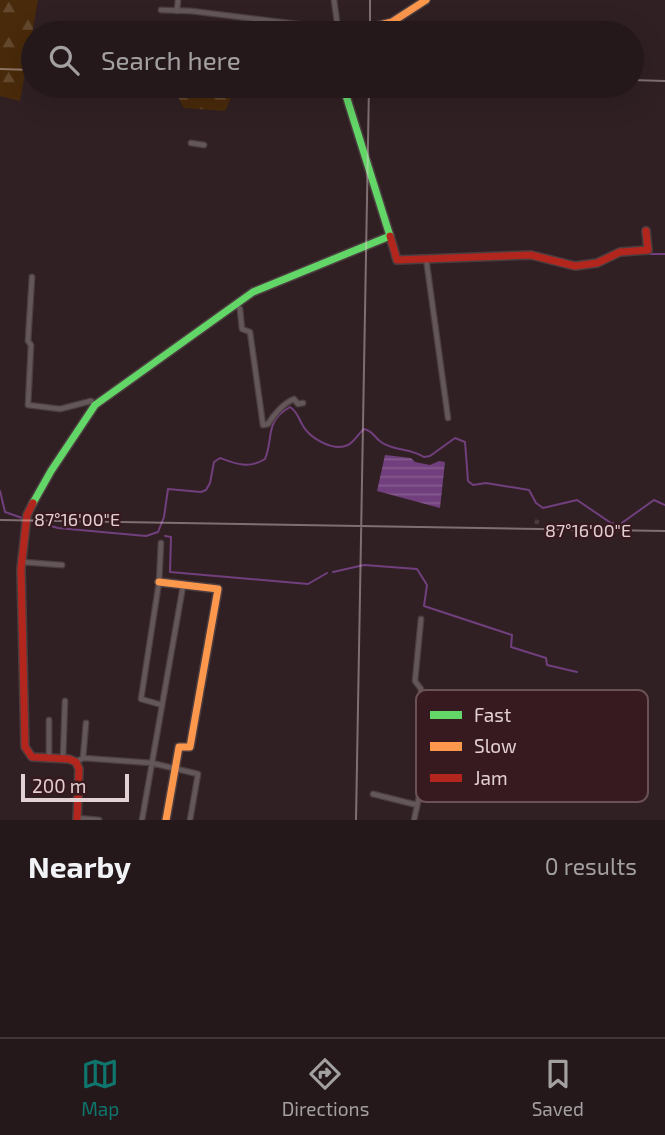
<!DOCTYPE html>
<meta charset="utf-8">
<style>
:root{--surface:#24181a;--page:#2c2123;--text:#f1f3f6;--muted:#a3a0a2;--line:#413739;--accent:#0f766e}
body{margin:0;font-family:"Exo 2",sans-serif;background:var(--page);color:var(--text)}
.scale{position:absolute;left:21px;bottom:18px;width:108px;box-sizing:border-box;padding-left:7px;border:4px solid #e3d0d2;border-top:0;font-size:19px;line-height:24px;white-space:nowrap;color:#e3d0d2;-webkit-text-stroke:5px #361a1f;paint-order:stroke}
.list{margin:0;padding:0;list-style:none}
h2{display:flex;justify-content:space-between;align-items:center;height:91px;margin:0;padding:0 28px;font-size:30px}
h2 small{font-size:23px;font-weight:400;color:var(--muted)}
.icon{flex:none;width:38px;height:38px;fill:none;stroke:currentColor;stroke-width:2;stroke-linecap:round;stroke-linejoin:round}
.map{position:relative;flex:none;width:665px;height:820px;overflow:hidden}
.search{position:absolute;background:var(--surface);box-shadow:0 7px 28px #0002;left:21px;right:21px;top:21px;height:77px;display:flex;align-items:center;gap:18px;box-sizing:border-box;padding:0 24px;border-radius:38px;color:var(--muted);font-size:26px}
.sheet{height:217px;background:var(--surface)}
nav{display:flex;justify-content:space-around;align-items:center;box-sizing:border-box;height:98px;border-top:2px solid var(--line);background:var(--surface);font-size:19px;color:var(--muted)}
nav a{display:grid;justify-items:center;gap:4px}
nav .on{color:var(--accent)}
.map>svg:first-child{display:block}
.forest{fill:url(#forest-firs)}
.water{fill:url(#water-rules)}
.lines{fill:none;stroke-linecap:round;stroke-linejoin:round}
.stream{stroke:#713f7d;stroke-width:2}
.street-tunnel{stroke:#4b3a3d;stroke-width:4.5;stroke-dasharray:4.5 2;stroke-linecap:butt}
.street-casing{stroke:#4c3e40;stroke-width:7}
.fast-casing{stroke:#4c3e40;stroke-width:10}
.slow-casing{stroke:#4c3e40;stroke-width:10}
.jam-casing{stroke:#4c3e40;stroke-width:10}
.street{stroke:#635759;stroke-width:4.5}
.fast{stroke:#63d668;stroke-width:7}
.slow{stroke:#ff974d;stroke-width:7}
.jam{stroke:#b3261e;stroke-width:7}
.ticks{fill:none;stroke:#e3d0d2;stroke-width:2;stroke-opacity:0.45}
.key{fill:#361a1f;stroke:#6a5155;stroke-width:2}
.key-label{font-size:19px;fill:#e3d0d2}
.ticks-label{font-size:18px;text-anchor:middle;fill:#e3d0d2;stroke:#361a1f;stroke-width:5;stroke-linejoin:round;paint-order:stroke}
</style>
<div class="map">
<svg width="665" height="820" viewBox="0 0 665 820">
<defs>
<pattern id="forest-firs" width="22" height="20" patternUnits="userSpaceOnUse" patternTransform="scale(1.75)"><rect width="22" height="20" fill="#492a0a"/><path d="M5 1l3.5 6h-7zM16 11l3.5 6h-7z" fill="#63482d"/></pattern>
<pattern id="water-rules" width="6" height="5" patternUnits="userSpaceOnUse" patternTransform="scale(1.75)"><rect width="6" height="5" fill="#713f7d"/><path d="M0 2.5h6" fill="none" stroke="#855a8f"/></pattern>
</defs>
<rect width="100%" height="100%" fill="#302023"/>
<!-- forest -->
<path class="forest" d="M0,0H38L20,101L0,96Z
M191,86H221V97L231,98L225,111L184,108L179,99L182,89L190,90Z"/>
<!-- water -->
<path class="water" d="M385,455L411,458L415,462L430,465L439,461L445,462L440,508L377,491Z"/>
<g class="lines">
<!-- stream -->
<path class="stream" d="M631,254H665
M0,491L5,512L25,519
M30,520L58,528L146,536L158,532L164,517L168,489L201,492L206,490L210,483L214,462L220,458C236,464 249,469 265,459C274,437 264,422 290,407C298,412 298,418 303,426C310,438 333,452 348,445C354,442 358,434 364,429C373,431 374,437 381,442C393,451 410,448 424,457L430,456L455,438L465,442L468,481L473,485L486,483L529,490L536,503L543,508L577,500L611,523L619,525L654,500L665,505
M165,536L171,537L170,572L308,584L327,573
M333,572L364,565L417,569L427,585L424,606L512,635L511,647L546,658L547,665L577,672"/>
<!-- street-tunnel -->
<path class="street-tunnel" d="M536,524L538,519"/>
<!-- street casing -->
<g class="street-casing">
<path id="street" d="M334,0L338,29
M161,10L191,11L338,29L347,32
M177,11L178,0
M191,143L204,145
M426,258L448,418
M32,277L28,341L31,345L28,405L60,409L91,401L95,405
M236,304L240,309L242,329L250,332L263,425L268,424C274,414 284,403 294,399L298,404L303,403
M161,543L159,582L141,699L162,705
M22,562L62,565
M63,758L65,701
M83,758L86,723
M49,759V720
M76,762L83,758L152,763L198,774L190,820
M373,794L417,805
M77,818L99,820
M142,820L183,586
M414,820L423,779L421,689L415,681L421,619"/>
</g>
<!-- fast casing -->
<g class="fast-casing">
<path id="fast" d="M33,503L51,471L95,405L253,292L390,236L343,86"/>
</g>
<!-- slow casing -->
<g class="slow-casing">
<path id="slow" d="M346,33L392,22L426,0
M159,582L218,589L190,747H179L166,820"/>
</g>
<!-- jam casing -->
<g class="jam-casing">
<path id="jam" d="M390,236L397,260L531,255L575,266L597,263L620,252L648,250L646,231
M33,503L27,515L21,569L25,747L32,757L69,759L76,762L79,769L77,820"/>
</g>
<!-- street -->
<use href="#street" class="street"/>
<!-- fast -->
<use href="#fast" class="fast"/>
<!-- slow -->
<use href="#slow" class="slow"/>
<!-- jam -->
<use href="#jam" class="jam"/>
</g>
<!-- ticks -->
<path class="ticks" d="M370,33V0M0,69L33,70M632,80L665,81M0,520L665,531M356,820L369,86"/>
<!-- legend -->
<rect x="416" y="690" width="232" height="112" rx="10" class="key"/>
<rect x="430" y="711" width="32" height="8" fill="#63d668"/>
<rect x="430" y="742" width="32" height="9" fill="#ff974d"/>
<rect x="430" y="774" width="32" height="8" fill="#b3261e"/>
<g class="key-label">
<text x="474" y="722">Fast</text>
<text x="474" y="753">Slow</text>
<text x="474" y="785">Jam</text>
</g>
<g class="ticks-label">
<text x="77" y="526">87°16'00"E</text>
<text x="588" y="537">87°16'00"E</text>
</g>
</svg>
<div class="scale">200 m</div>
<div class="search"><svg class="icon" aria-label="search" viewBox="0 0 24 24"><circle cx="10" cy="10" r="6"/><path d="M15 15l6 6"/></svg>Search here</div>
</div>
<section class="sheet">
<h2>Nearby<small>0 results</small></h2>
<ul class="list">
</ul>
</section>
<nav>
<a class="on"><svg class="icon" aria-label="map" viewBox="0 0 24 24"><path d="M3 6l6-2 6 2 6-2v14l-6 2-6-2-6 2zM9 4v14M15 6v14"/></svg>Map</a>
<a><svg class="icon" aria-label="directions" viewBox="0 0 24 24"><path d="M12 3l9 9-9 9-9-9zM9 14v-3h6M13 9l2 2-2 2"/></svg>Directions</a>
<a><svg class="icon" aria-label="saved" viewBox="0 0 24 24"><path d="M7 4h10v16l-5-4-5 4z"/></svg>Saved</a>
</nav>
